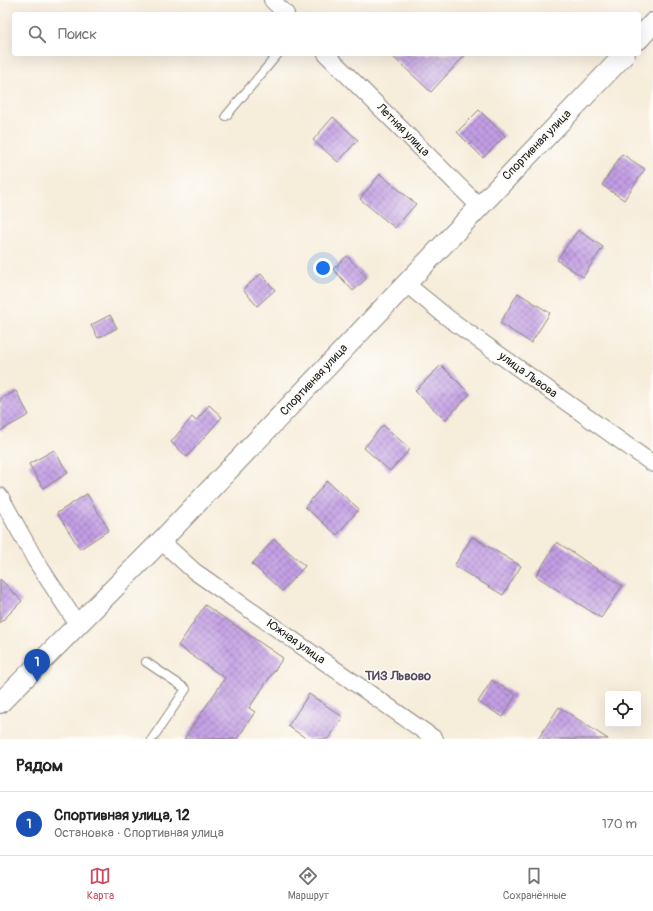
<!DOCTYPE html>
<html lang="ru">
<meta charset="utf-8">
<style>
:root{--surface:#fff;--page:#f6f6f6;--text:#222;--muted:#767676;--line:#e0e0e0;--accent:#d1495b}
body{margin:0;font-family:Pangolin,sans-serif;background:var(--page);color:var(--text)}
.controls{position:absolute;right:12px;bottom:12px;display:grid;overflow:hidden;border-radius:4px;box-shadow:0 4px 16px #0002}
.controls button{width:36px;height:36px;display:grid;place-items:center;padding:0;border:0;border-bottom:1px solid var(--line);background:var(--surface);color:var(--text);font:20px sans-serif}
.you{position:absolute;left:323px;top:268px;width:14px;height:14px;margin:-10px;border:3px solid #fff;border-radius:50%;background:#1a73e8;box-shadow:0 0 0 6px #1a73e833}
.badge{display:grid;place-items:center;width:26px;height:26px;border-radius:50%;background:var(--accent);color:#fff;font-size:13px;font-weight:700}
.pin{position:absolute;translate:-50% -33px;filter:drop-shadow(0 1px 2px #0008)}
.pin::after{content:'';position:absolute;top:21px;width:14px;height:12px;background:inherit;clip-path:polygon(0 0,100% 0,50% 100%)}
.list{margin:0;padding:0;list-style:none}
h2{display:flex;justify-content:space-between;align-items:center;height:52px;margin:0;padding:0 16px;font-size:17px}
h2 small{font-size:13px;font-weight:400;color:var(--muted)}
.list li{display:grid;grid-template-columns:26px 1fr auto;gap:12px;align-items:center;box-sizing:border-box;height:64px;padding:0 16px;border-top:1px solid var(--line)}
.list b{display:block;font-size:15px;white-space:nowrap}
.list p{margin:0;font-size:13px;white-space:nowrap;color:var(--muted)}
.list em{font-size:13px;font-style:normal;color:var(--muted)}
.icon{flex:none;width:22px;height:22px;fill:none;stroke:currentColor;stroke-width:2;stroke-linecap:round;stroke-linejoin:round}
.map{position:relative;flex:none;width:653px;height:739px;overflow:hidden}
.search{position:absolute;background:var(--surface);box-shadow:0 4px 16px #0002;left:12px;right:12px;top:12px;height:44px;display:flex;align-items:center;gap:10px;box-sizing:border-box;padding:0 14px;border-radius:4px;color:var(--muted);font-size:15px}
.sheet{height:116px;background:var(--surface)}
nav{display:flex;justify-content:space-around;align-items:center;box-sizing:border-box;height:56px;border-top:1px solid var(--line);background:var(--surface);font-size:11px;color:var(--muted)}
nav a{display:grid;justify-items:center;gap:2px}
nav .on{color:var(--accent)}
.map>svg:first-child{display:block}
.building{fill:url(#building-cross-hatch)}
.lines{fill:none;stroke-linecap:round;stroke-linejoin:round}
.service-casing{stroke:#8a847c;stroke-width:10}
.minor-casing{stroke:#8a847c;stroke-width:18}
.tertiary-casing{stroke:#8a847c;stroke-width:22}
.service{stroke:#fff;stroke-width:8}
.minor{stroke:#fff;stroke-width:16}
.tertiary{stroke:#fff;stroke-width:20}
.labels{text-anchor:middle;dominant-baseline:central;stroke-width:3;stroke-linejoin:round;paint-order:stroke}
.street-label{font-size:12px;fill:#1c1c1c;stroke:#fdfcf7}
.neighbourhood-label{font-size:13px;font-weight:bold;fill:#564a62;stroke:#fdfcf7}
</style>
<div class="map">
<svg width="653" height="739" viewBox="0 0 653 739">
<defs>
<pattern id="building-cross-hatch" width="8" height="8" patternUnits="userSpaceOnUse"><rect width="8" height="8" fill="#c29ee4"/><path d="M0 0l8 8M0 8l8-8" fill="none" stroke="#9d80b8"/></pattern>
</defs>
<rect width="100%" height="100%" fill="#fdfcf7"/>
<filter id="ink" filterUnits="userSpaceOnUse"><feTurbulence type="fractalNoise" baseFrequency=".025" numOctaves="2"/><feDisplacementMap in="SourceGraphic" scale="8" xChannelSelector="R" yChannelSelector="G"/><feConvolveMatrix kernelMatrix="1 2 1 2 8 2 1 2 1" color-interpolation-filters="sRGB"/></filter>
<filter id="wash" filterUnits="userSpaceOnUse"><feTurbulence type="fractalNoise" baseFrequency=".012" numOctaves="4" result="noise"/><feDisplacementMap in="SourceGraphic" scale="16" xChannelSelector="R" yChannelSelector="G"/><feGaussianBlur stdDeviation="0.9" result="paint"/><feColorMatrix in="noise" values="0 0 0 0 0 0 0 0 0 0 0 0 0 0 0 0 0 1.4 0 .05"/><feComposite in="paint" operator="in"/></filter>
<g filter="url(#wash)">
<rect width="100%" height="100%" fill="#f7eddb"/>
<g id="blocks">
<!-- building -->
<path class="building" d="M390,54H466L431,92Z
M479,110L505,136L483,158L457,132Z
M333,117L358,140L338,162L313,140Z
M622,154L645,169L624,200L602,185Z
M380,174L416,204L395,228L360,199Z
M578,230L603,247L583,277L557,260Z
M347,256L367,278L353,291L333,269Z
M261,274L275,290L257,306L243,289Z
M518,293L550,313L531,343L500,323Z
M110,315L117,328L98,338L91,325Z
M441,365L470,394L445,420L415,391Z
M16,391L29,415L0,431V399Z
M209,405L222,417L187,457L171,442L192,417L196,421Z
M383,425L410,449L390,471L364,448Z
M54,450L68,473L43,488L29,464Z
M327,481L359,509L337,535L305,507Z
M87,494L109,530L80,549L57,513Z
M472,537L521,566L503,595L454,566Z
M274,539L305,566L282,591L252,564Z
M557,542L622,586L601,618L536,576Z
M0,579L22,601L0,623Z
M205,605L283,658L249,708L255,712L237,739H184L225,678L178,646Z
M492,680L516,695L503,717L478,702Z
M309,694L343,717L328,739H307L288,726Z
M559,707L608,739H538Z"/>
</g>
</g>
<g filter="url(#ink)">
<use href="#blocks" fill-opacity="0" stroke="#8a847c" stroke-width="1"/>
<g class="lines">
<!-- service casing -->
<g class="service-casing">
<path id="service" d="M226,116L278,54
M146,662L186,689L152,739"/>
</g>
<!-- minor casing -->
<g class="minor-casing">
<path id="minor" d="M272,0L286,14
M326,54L479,206
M405,283L448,318L653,464
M0,496L36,561L78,625
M161,541L194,571L435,739"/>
</g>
<!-- tertiary casing -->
<g class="tertiary-casing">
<path id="tertiary" d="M639,39L653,23
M0,703L161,541L625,54"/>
</g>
<!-- service -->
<use href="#service" class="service"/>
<!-- minor -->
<use href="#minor" class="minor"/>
<!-- tertiary -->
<use href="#tertiary" class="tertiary"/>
</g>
</g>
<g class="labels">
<!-- street labels -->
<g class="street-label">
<text transform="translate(403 130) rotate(45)">Летняя улица</text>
<text transform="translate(537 145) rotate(-46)">Спортивная улица</text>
<text transform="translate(528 375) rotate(36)">улица Львова</text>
<text transform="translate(314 380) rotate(-47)">Спортивная улица</text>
<text transform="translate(296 642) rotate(35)">Южная улица</text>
</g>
<!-- neighbourhood labels -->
<g class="neighbourhood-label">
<text x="398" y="676">ТИЗ Львово</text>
</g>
</g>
</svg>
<div class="controls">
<button><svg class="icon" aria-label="locate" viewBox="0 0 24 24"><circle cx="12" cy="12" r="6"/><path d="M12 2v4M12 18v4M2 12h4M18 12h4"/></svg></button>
</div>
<div class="you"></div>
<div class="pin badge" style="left:37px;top:682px;background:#1a4fb4">1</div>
<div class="search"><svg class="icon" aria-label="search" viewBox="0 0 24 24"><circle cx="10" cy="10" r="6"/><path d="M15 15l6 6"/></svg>Поиск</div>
</div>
<section class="sheet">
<h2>Рядом<small></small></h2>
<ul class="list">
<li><span class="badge" style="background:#1a4fb4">1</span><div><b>Спортивная улица, 12</b><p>Остановка · Спортивная улица</p></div><em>170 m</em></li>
</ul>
</section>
<nav>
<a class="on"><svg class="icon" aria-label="map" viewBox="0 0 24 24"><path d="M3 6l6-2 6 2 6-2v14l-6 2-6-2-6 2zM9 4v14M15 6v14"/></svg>Карта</a>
<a><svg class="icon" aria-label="directions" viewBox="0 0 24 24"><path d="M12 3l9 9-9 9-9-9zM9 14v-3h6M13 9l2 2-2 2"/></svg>Маршрут</a>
<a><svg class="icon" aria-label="saved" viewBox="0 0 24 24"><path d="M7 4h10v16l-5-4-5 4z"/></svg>Сохранённые</a>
</nav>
